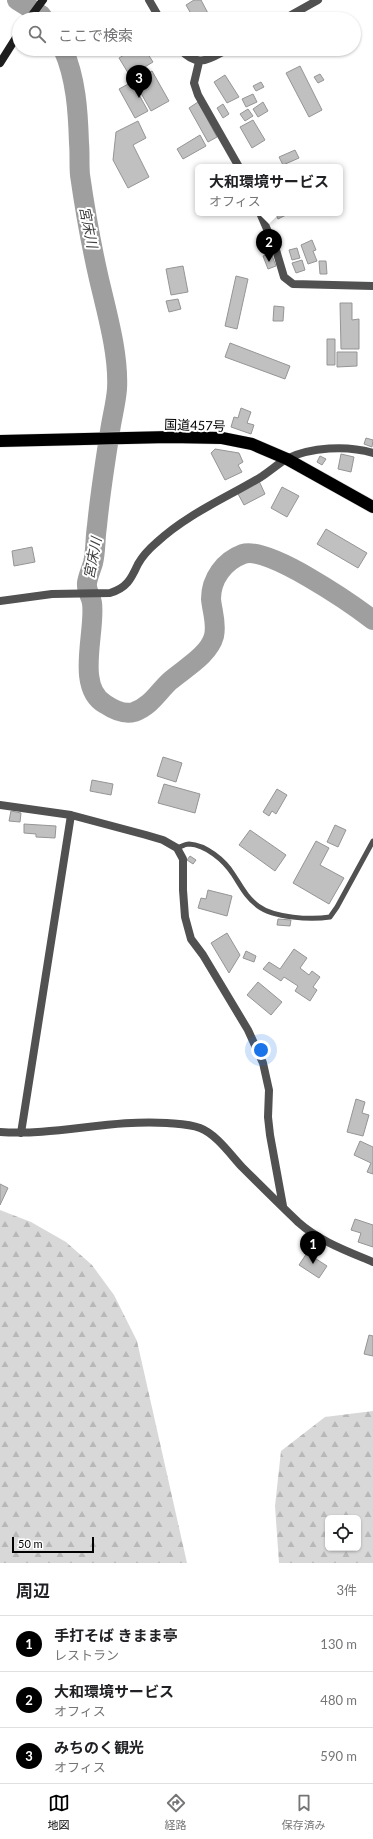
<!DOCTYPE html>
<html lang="ja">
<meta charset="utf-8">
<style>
:root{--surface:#fff;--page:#f2f2f2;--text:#202124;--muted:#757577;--line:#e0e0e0;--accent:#000}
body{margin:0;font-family:Lato,"Noto Sans JP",sans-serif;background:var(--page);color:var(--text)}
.controls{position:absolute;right:12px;bottom:12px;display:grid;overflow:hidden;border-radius:6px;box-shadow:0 1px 3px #0004}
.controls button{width:36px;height:36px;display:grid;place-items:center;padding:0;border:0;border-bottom:1px solid var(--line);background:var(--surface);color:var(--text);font:20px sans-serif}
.scale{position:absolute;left:12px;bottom:10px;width:82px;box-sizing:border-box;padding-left:4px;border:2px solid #000;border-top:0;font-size:11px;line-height:14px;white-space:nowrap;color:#000;-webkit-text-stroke:3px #fff;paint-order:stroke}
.you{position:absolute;left:261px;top:1050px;width:14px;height:14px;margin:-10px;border:3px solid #fff;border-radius:50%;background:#1a73e8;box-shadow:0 0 0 6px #1a73e833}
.badge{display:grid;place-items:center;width:26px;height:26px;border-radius:50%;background:var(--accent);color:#fff;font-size:13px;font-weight:700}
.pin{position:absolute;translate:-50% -33px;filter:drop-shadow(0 1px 2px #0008)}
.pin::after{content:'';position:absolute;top:21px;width:14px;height:12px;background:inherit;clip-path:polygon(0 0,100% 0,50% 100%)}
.popup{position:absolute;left:195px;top:164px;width:148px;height:52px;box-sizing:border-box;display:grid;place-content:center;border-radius:6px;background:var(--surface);filter:drop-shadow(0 1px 3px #0005);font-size:13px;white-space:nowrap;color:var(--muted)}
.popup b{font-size:15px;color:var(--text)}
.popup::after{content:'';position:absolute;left:50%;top:100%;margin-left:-8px;border:8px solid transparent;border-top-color:var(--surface)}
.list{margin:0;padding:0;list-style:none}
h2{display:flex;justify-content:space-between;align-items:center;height:52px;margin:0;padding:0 16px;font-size:17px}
h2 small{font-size:13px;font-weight:400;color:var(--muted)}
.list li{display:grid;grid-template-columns:26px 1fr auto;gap:12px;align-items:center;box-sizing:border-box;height:56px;padding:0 16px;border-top:1px solid var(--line)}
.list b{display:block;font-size:15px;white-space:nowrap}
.list p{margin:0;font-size:13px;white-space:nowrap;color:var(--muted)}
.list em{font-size:13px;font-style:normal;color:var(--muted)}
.icon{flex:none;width:22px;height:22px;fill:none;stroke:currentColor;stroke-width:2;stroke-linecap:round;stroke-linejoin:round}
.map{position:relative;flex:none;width:373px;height:1563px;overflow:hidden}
.search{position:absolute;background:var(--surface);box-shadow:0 1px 3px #0004;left:12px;right:12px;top:12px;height:44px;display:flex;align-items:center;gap:10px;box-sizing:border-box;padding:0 14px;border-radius:22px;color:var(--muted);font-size:15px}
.sheet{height:220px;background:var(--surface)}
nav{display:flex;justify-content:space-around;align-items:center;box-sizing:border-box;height:56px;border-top:1px solid var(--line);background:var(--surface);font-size:11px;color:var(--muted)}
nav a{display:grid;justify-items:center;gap:2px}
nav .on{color:var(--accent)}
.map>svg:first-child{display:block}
.forest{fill:url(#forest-firs);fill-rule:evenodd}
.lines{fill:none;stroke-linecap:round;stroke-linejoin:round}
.river{stroke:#9f9f9f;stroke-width:20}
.building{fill:#c0c0c0;stroke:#959595}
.highway-casing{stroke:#dbdbdb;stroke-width:13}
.lane{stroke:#515151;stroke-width:5}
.street{stroke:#515151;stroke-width:8}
.secondary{stroke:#1e1e1e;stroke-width:8}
.highway{stroke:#000;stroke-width:12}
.labels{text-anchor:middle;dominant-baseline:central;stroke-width:4;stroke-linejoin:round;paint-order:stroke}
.street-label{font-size:13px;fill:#000;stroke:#fff}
.water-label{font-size:14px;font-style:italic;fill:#404040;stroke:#fff}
</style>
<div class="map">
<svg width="373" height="1563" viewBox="0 0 373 1563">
<defs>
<pattern id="forest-firs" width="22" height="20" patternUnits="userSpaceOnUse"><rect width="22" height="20" fill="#d8d8d8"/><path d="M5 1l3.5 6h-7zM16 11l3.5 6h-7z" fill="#b8b8b8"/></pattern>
</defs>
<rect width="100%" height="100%" fill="#fff"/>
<!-- forest -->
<path class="forest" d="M0,1210L31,1222L66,1242L92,1265L114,1295L137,1341L187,1563H0Z
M373,1411V1563H279L275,1506L281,1451L325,1417ZM328,1518H358V1548H328Z"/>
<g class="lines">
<!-- river -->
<path class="river" d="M17,0L41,15L44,19
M63,49C76,78 78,111 79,143C80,153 79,164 80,175C85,210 91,244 99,279C107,313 119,355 117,389C116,403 112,417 110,431C105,463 100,494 97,526C95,538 96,551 93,563C91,570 88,576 87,583C86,591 91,596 92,603C96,631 75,687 105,704C114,710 124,715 134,712C151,706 158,692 170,681C185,668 209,655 214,636C217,623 212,611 211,599C211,579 224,561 243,554C267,545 352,604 373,620"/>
</g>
<!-- building -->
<path class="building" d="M194,0H201L210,17L206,19H194L186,5Z
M134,49H148L146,51L153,62L130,76L119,58Z
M300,66L322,110L309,117L286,73Z
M152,71L169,101L151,111L133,79L142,74L143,76Z
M320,74L324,80L318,83L314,77Z
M225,75L239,97L227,103L214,82Z
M132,82L148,111L135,118L119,89Z
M261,82L264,87L256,91L253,86Z
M253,94L257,102L246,107L242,99Z
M198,102L217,137L208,142L189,108Z
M263,102L268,111L258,117L253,109Z
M223,104L229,114L223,118L217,108Z
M248,109L253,116L245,121L240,114Z
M253,120L265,140L252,148L240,127Z
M138,121L146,138L133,145L149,177L128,188L113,160L116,132Z
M200,135L206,146L183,159L177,149Z
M295,150L299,158L283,165L279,157Z
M275,213H288V214L278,219Z
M312,240L316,250L313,251L317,261L308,264L301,245Z
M297,248L300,258L292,260L289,250Z
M271,253L276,266L268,269L263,256Z
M302,260L305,270L296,273L292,263Z
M319,261H326L327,274H320Z
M183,266L188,292L171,295L166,269Z
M236,276L248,279L237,329L225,326Z
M178,299L181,309L169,312L166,301Z
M340,303H352V320L359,319V349H341Z
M274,306L284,307L283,321H273Z
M327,339H335V365H327Z
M230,343L290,366L285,379L225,357Z
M337,352H357V366L337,367Z
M241,408L251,412L247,423L254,425L251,434L231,427L234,417L238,418Z
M366,438L373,440L372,447L364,444Z
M215,449L239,453L243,462L238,465L242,472L225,480L211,453Z
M341,454L354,457L351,472L338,469Z
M320,456L326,459L322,465L317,462Z
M259,481L265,494L244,505L237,492Z
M282,487L299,496L287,517L271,508Z
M326,529L367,553L358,568L317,544Z
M32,547L35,562L14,566L12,551Z
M163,757L182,763L176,782L157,776Z
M92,780L113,784L111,795L90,791Z
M164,784L200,794L195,813L158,803Z
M277,789L287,795L276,814L272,811L269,816L263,812Z
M11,811L21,813L20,822L9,821Z
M24,824L56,826L55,838L36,837V834L24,833Z
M335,825L346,830L338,847L327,842Z
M250,830L286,855L275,871L239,845Z
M316,841L329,848L320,865L344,878L329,904L293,883Z
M190,856L196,860L193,864L187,860Z
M208,890L232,896L227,916L198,908L201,898L206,899Z
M278,919L291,920L290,926L277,925Z
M227,933L240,955L229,973L211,943Z
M294,949L307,958L300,968L309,975L312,971L320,977L313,987L317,990L310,1001L295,991L298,986L284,977L281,981L263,969L269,962L280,969Z
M246,951L256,956L254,962L243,958Z
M258,982L282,1002L271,1015L247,995Z
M356,1099L365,1102L362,1113L369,1115L363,1136L347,1132Z
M360,1141L373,1147V1174L367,1172L371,1163L354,1155Z
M0,1184L8,1188L0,1205Z
M355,1219L373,1225V1247L358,1242L361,1233L351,1230Z
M307,1253L327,1266L319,1278L299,1265Z
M369,1335L373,1336V1356L364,1354Z"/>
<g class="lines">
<!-- highway casing -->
<g class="highway-casing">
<path id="highway" d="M0,441L169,437L222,438L252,444L287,459L373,507"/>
</g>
<!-- lane -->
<path class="lane" d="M177,848C180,847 185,844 189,844C206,845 224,860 233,874C241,886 246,897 258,906C274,918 311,920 330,917L337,907L373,841"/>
<!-- street -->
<path class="street" d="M149,0L160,19
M284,19L318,0
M180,49C198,69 209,59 228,49
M199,62L194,83L198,95L239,167
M260,213L276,250L284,277L293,284L373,286
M0,601L52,594L110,593C127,588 131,579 138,564C142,557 149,549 156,543C187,514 226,498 261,477C270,471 278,464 286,459C311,447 347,445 373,453
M0,805L71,815L146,835L163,840L177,848L183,859V890L185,917L191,939L203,955L248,1030L263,1063L269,1090L268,1117L270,1135L283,1206
M0,1132C56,1136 111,1119 167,1123C177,1124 189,1124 200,1128C216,1134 230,1154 242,1167C260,1185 279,1204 298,1222C319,1241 347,1251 373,1262
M21,1133L71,815"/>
<!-- secondary -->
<path class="secondary" d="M29,19L43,0
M0,63L19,33"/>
<!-- highway -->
<use href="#highway" class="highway"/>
</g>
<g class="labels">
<!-- street labels -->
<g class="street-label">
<text transform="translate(195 425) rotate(2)">国道457号</text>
</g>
<!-- water labels -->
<g class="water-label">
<text transform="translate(89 227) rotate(79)">宮床川</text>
<text transform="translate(92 558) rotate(-79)">宮床川</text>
</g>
</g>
</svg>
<div class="controls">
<button><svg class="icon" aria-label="locate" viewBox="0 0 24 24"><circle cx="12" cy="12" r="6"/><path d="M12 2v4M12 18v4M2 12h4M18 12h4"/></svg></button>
</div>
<div class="scale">50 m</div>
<div class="you"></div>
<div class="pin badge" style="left:313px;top:1264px">1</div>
<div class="pin badge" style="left:269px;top:262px">2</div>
<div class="popup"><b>大和環境サービス</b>オフィス</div>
<div class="pin badge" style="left:139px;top:98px">3</div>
<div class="search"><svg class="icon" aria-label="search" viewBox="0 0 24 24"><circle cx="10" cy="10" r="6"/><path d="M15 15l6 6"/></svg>ここで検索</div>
</div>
<section class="sheet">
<h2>周辺<small>3件</small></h2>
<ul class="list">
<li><span class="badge">1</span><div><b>手打そば きまま亭</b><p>レストラン</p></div><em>130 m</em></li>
<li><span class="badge">2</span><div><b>大和環境サービス</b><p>オフィス</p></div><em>480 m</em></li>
<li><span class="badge">3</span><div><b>みちのく観光</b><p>オフィス</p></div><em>590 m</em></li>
</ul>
</section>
<nav>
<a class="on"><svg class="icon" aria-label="map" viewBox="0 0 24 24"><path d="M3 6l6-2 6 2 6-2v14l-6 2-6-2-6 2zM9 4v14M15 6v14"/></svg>地図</a>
<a><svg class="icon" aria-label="directions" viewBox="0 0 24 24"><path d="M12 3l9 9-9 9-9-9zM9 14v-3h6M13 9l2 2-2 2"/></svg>経路</a>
<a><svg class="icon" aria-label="saved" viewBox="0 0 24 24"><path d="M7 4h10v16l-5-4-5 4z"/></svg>保存済み</a>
</nav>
